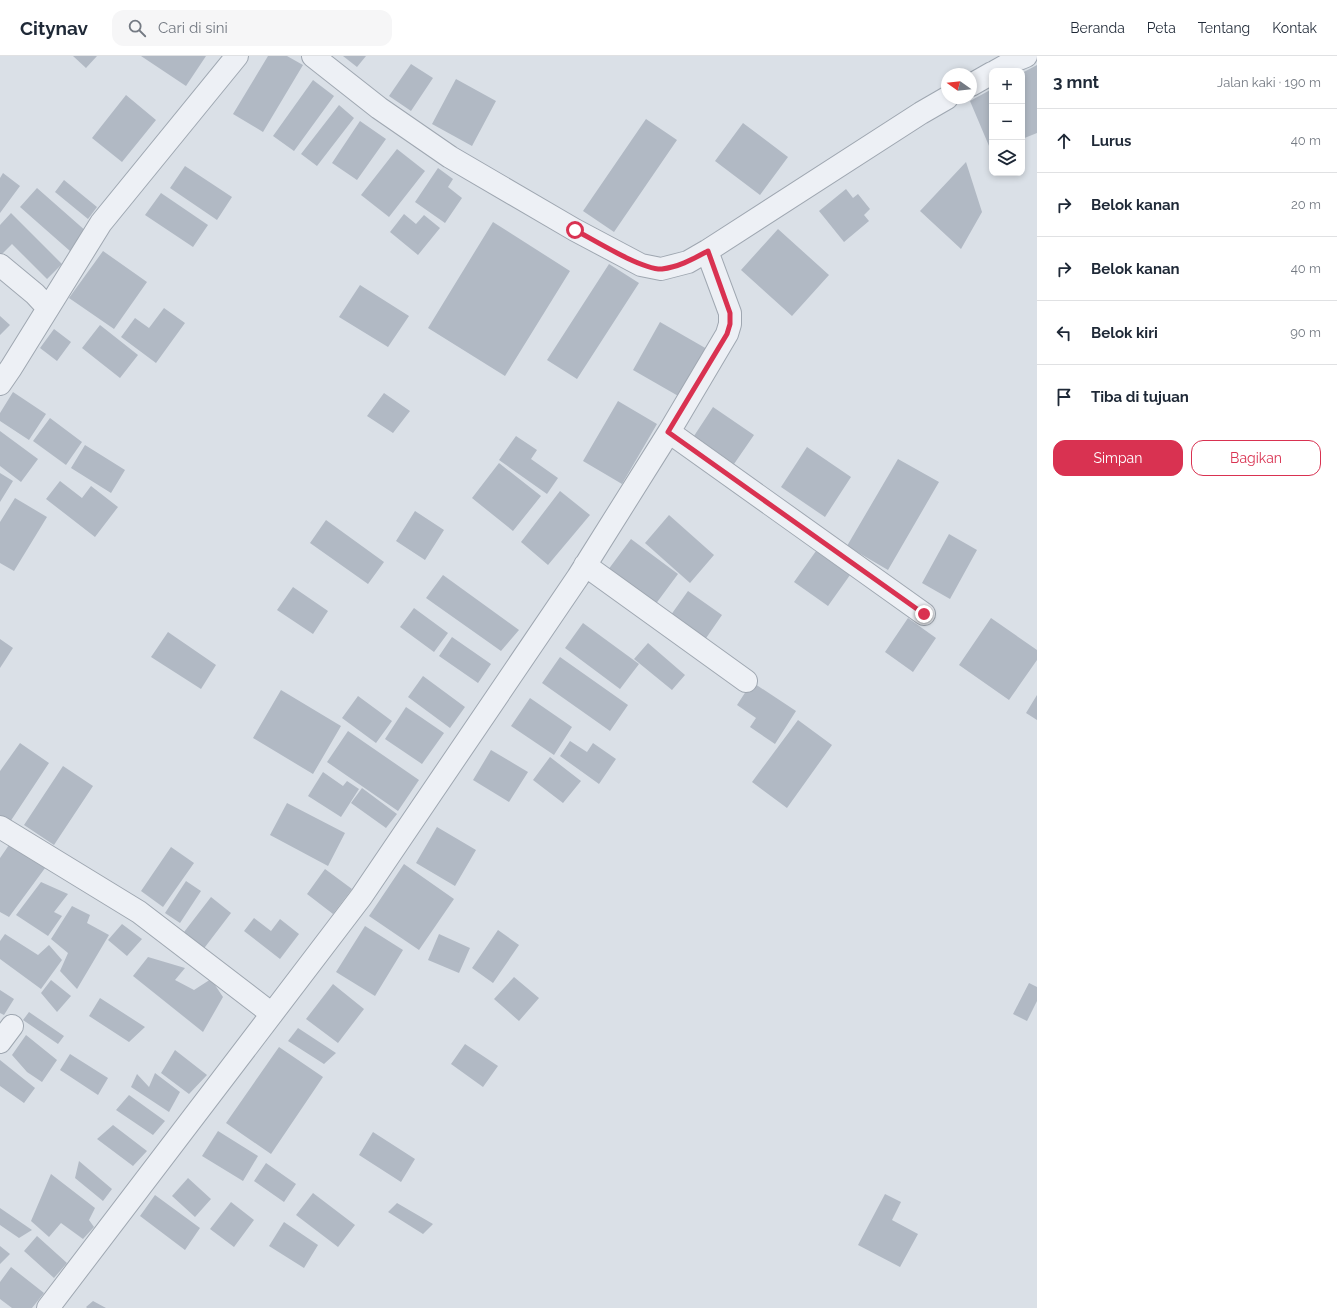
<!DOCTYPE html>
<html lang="id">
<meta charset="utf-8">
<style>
:root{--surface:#fff;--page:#f6f6f7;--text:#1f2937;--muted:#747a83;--line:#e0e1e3;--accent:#d93251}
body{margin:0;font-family:Raleway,sans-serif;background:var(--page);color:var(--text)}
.controls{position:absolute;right:12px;top:12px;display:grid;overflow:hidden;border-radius:8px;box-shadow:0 2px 6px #0003}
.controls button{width:36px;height:36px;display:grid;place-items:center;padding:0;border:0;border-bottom:1px solid var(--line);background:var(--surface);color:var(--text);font:20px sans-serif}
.compass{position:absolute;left:941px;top:12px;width:36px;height:36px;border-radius:50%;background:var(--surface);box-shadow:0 2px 6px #0003;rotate:285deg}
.stop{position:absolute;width:12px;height:12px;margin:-9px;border:3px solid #d93251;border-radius:50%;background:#fff}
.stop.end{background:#d93251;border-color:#fff;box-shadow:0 1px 4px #0008}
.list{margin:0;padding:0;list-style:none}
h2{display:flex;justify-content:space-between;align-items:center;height:52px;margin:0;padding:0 16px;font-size:17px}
h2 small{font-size:13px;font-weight:400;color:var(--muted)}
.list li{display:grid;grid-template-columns:26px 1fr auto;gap:12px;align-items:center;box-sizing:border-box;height:64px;padding:0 16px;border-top:1px solid var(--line)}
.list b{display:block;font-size:15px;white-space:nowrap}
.list em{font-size:13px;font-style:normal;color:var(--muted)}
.actions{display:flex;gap:8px;padding:12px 16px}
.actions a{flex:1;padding:9px 0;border:1px solid var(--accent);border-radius:12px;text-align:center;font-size:14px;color:var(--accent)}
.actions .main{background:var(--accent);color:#fff}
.icon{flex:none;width:22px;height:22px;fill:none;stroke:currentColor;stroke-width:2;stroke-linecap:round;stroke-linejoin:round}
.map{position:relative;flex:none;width:1037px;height:1252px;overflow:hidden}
header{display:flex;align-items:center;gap:24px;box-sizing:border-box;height:56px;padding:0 20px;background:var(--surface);border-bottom:1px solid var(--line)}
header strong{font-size:19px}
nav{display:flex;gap:22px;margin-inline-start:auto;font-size:14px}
.search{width:280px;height:36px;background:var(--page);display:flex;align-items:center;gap:10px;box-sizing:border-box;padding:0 14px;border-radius:12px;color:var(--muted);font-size:15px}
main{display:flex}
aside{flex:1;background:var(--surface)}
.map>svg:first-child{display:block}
.building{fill:#b1b9c4}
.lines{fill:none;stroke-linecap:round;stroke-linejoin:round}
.street-casing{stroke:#9fa7b1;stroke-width:24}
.street{stroke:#edf0f5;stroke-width:22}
.route{stroke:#d93251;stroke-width:5}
</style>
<header>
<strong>Citynav</strong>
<div class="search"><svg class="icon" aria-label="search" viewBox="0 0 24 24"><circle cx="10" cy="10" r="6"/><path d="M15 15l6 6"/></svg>Cari di sini</div>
<nav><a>Beranda</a><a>Peta</a><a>Tentang</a><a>Kontak</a></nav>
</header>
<main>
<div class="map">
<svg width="1037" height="1252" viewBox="0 0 1037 1252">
<rect width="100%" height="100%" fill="#dae0e7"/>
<!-- building -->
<path class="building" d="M73,0H97L86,12Z
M141,0H206L186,30Z
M268,0H287L303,9L263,76L233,58Z
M343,0H366L357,11Z
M411,8L433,22L411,55L389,40Z
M1037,9V77L1022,83V17Z
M456,23L496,45L472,90L432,68Z
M313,24L334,40L294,95L273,80Z
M992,33V97L970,45Z
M126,39L156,64L122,106L92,82Z
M339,49L354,62L317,110L301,98Z
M646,63L677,84L614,176L583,155Z
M360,65L386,83L357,124L332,107Z
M743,67L788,101L760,139L715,105Z
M397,93L425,115L389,161L361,139Z
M966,106L982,156L961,193L920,155Z
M185,110L232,141L217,164L170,132Z
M438,112L453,123L448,131L462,142L445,167L415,146Z
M3,117L20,130L0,157V122Z
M64,124L97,151L88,163L55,136Z
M37,132L87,176L70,195L20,151Z
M846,133L853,142L858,138L870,153L864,159L869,165L844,186L819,155Z
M161,137L208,169L193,191L145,159Z
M11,157L62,208L47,223L12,188L0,200V169Z
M404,158L416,168L424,159L440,172L418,199L390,176Z
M493,166L570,215L505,320L428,272Z
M778,173L829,219L792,260L741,214Z
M103,195L147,226L114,273L69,242Z
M609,208L639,227L577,323L547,304Z
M360,229L409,260L388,291L339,261Z
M164,252L185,267L156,307L121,281L135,262L149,272Z
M0,260L10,269L0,279Z
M660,266L707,293L680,341L633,314Z
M100,269L138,299L120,322L82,292Z
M54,273L71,286L57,305L40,292Z
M13,336L46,358L29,384L0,365V357Z
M384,337L410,355L393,377L367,360Z
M618,345L657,368L622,428L583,405Z
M713,351L754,379L734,408L694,380Z
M50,362L82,386L66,409L33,385Z
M0,375L38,403L21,426L0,410Z
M516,380L537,394L531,403L558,422L547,438L499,404Z
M85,389L125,414L111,437L71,412Z
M807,391L851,421L825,461L781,431Z
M898,403L939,426L888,514L847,490Z
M499,407L541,440L513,475L472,442Z
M0,417L13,425L0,446Z
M60,425L82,442L91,430L118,451L95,481L46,443Z
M560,435L590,459L548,509L521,486Z
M15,442L47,461L14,515L0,507V466Z
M415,455L444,474L425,504L396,485Z
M669,459L714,499L690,527L645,487Z
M326,464L384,506L368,528L310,487Z
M949,478L977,494L950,543L922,527Z
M631,483L678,518L652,553L605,518Z
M816,495L850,519L828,550L794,526Z
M443,519L519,574L501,595L426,542Z
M293,531L328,555L313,578L277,554Z
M688,535L722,559L702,588L668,563Z
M414,552L448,577L434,596L400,571Z
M908,562L936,582L913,616L885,596Z
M991,562L1037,594V604L1009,644L959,609Z
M583,567L639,608L620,633L565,592Z
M168,576L216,609L201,633L151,601Z
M452,581L491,608L478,627L439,600Z
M0,583L13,592L0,612Z
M648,587L685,619L672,634L634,603Z
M560,601L628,649L610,675L542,627Z
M423,620L465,651L450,672L408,641Z
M752,626L796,655L775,688L750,671L756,662L737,649Z
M281,634L341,670L313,718L253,682Z
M1037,639V664L1026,657Z
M358,640L392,665L376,687L342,662Z
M530,642L572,671L554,699L511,670Z
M406,651L444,677L422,708L385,683Z
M798,664L832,689L787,752L752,726Z
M348,675L419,724L398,755L327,706Z
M570,685L587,696L593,687L616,703L599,728L560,700Z
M20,687L49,707L10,766L0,759V715Z
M491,694L528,716L509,746L473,724Z
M550,701L581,725L563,747L533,724Z
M63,710L93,730L54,789L24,769Z
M323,716L343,730L347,725L359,733L341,761L308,740Z
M362,732L397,758L386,772L351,747Z
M287,747L345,777L328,810L270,779Z
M437,771L476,794L455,830L416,807Z
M9,789L48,808L9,861L0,856V802Z
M171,791L194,807L163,851L141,835Z
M404,808L454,843L419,894L369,860Z
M325,813L352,833L333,858L307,838Z
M186,825L201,835L180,867L165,857Z
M41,826L68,838L54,856L62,860L48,880L16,859Z
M211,841L231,857L202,895L181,880Z
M72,850L90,859L87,867L109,879L77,933L60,915L68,897L51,883Z
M254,862L271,875L280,863L299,878L280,903L244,875Z
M122,868L142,883L127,900L108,884Z
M365,870L403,894L375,940L336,916Z
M498,874L519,889L493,927L472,912Z
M5,878L38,899L49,889L62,904L41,933L0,903V885Z
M439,878L470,892L459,917L428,904Z
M148,901L185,912L175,924L194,934L211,923L223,941L203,976L133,920Z
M514,921L539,942L519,965L494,943Z
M51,924L71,940L57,956L41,937Z
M1029,927L1037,931V945L1027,965L1013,958Z
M333,928L364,953L338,987L306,963Z
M0,934L14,943L4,959L0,957Z
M100,942L145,971L129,986L89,960Z
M29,956L64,980L58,988L23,964Z
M298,972L336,997L324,1008L288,985Z
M26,979L57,1004L42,1026L27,1016L12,999Z
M465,988L498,1010L483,1031L451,1008Z
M279,991L323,1021L271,1098L226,1067Z
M175,994L207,1019L189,1038L161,1017Z
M70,998L108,1022L98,1039L60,1014Z
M0,1004L35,1032L24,1047L0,1030Z
M155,1017L180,1036L169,1056L131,1031L137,1018L149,1031Z
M129,1039L165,1065L153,1079L116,1054Z
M113,1069L147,1095L133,1110L97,1083Z
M218,1075L258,1100L243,1125L202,1100Z
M373,1076L415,1103L401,1126L359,1099Z
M79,1105L112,1133L103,1145L75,1122Z
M266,1107L296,1128L284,1146L254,1125Z
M51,1118L95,1152L89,1164L94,1171L83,1183L61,1167L49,1181L31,1165Z
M188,1122L211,1143L195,1161L172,1140Z
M313,1137L355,1169L338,1191L296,1159Z
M885,1138L901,1146L892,1164L918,1178L900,1211L858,1189Z
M155,1139L200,1172L185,1194L140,1160Z
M231,1146L254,1164L234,1191L210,1173Z
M397,1147L433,1168L423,1178L388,1156Z
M0,1152L32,1174L19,1182L0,1169Z
M284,1166L318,1189L304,1212L269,1190Z
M37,1180L67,1207L54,1222L24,1195Z
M0,1190L10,1198L0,1208Z
M11,1211L44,1237L32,1252H12L0,1243V1226Z
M93,1245L106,1252H87L86,1251Z"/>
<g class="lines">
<!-- street casing -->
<g class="street-casing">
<path id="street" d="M313,0L379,52L450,101L575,174L641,209L661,213L688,206L707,195L921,57L947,42
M996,15L1014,5L1026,0
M971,29L992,17
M0,209L35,238L48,252
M0,328L11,312L101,167L237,0
M669,376L924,558
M585,509L746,625
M0,771L139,856L272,958
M0,986L12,970
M48,1252L361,841L578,521L669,376L727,278L730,268V257L707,195"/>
</g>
<!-- street -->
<use href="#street" class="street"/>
</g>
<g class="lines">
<!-- route -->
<path class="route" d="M575,174C594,184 642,214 662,213C679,211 693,203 708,195L730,257V268L727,278L668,376L924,558"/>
</g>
</svg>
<div class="controls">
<button>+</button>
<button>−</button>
<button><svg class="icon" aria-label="layers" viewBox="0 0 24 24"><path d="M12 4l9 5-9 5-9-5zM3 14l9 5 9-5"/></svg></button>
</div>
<svg class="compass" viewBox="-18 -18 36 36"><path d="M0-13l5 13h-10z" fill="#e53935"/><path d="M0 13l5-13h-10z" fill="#747a83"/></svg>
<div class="stop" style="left:575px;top:174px"></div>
<div class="stop end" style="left:924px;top:558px"></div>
</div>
<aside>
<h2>3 mnt<small>Jalan kaki · 190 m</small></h2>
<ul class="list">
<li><svg class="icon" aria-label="ahead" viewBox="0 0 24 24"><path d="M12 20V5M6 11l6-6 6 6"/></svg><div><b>Lurus</b></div><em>40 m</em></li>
<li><svg class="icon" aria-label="right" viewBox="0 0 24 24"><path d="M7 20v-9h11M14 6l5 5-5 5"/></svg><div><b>Belok kanan</b></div><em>20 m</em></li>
<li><svg class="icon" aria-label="right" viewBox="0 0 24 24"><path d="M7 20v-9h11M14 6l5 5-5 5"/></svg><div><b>Belok kanan</b></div><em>40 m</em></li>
<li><svg class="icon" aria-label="left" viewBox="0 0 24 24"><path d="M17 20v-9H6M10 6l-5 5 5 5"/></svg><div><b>Belok kiri</b></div><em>90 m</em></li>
<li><svg class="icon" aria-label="arrive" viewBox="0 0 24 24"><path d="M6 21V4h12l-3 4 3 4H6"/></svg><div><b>Tiba di tujuan</b></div></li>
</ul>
<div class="actions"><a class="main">Simpan</a><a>Bagikan</a></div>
</aside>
</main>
